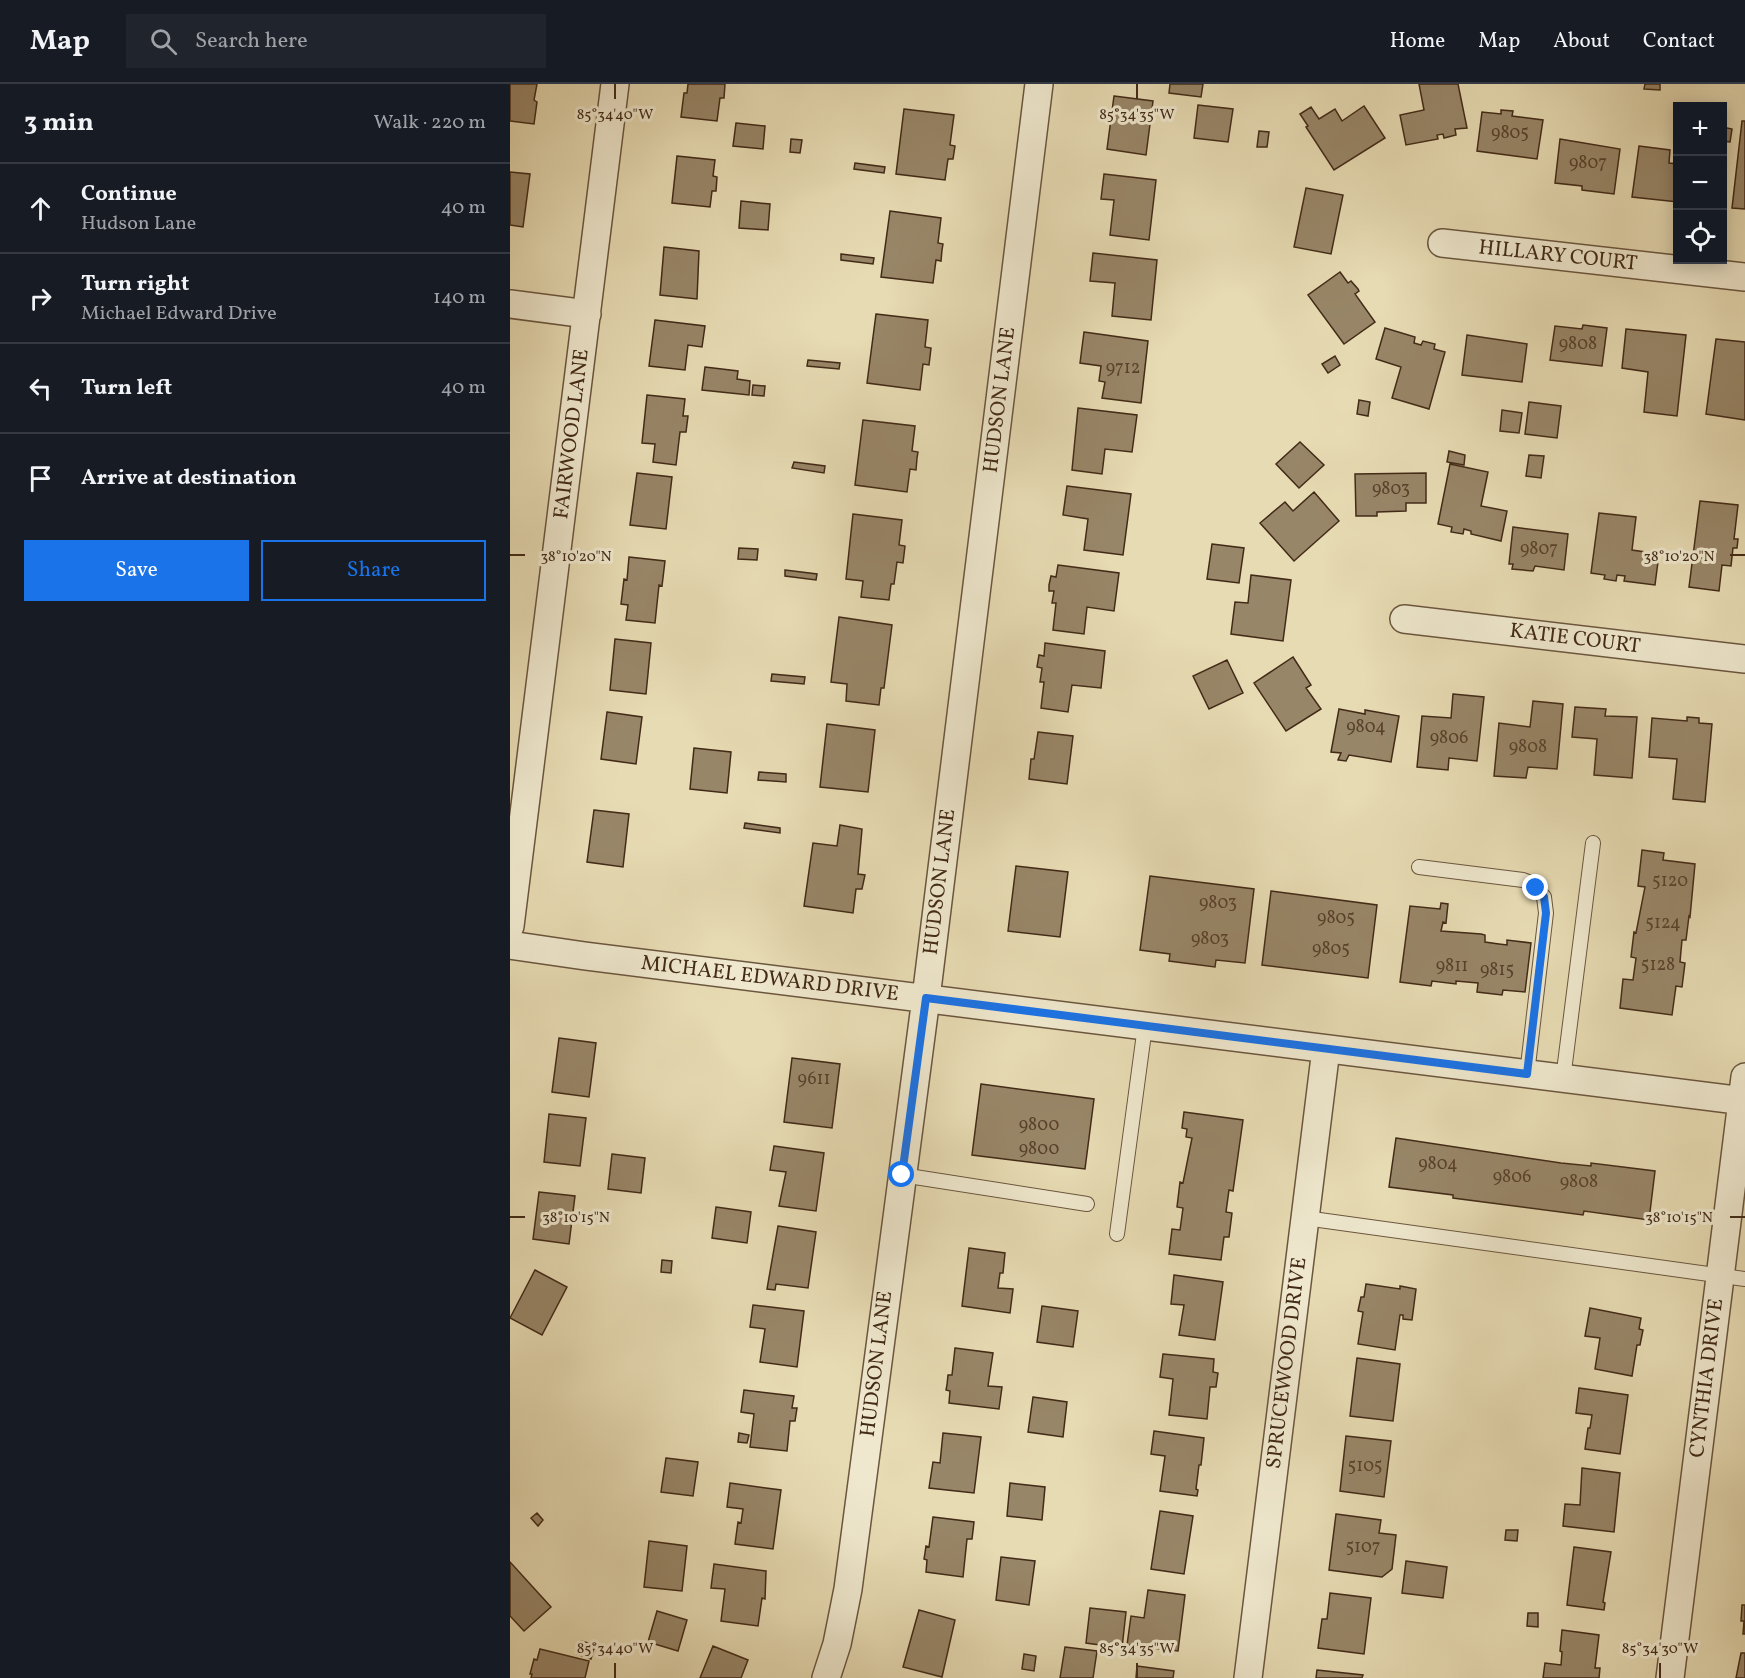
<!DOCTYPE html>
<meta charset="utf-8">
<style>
:root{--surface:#171b24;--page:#20242c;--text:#f1f3f6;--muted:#9ea1a6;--line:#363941;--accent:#1a73e8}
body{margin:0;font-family:Vollkorn,serif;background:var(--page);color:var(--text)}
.controls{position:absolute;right:18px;top:18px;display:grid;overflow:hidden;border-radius:0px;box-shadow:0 3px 15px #0003}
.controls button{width:54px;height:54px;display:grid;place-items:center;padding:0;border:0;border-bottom:2px solid var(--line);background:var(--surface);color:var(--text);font:30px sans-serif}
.stop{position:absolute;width:18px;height:18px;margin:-14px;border:4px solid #1a73e8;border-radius:50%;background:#fff}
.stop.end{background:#1a73e8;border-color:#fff;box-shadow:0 2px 6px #0008}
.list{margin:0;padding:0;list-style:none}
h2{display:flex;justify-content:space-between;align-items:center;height:78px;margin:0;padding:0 24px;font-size:26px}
h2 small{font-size:20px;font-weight:400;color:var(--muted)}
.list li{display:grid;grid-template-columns:39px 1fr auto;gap:18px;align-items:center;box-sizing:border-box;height:90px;padding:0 24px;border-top:2px solid var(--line)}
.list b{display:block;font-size:22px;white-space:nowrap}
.list p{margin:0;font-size:20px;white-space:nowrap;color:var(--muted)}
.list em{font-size:20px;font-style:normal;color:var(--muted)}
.actions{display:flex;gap:12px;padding:18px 24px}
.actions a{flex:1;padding:14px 0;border:2px solid var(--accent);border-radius:0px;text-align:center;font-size:21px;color:var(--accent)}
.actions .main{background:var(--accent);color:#fff}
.icon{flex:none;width:33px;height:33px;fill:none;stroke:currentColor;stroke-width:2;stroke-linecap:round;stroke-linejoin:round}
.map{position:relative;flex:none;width:1235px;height:1594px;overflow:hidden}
header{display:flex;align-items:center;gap:36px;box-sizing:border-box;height:84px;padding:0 30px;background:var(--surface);border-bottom:2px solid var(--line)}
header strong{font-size:28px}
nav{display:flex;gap:33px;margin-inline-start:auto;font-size:21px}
.search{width:420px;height:54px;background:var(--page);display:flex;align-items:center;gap:15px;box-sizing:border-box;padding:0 21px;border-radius:0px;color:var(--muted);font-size:22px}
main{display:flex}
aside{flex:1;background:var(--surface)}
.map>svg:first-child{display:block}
.building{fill:#988668;stroke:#422a17;stroke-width:1.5}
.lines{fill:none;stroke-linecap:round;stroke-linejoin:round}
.service-casing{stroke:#6b563e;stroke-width:16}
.minor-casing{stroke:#6b563e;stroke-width:30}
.service{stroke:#efe8ce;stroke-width:14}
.minor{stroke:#efe8ce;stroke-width:27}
.route{stroke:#1a73e8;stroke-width:8}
.ticks{fill:none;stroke:#422a17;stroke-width:2}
.labels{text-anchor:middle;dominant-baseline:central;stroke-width:6;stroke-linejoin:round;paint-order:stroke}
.number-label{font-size:18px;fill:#58412b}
.street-label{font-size:21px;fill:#422a17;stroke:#efe8ce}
.ticks-label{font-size:15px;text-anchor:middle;fill:#422a17;stroke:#efe8ce;stroke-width:6;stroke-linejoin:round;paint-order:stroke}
</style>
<header>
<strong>Map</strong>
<div class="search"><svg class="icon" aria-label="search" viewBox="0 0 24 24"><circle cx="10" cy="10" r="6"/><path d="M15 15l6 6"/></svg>Search here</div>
<nav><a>Home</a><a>Map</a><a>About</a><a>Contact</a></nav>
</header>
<main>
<aside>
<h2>3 min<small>Walk · 220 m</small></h2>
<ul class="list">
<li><svg class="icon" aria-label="ahead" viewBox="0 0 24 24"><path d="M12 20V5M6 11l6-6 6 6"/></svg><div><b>Continue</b><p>Hudson Lane</p></div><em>40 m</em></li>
<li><svg class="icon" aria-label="right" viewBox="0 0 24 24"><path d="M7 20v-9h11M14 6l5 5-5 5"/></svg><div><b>Turn right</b><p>Michael Edward Drive</p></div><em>140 m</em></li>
<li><svg class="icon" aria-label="left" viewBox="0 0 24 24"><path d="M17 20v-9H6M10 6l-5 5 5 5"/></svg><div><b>Turn left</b></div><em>40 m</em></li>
<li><svg class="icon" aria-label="arrive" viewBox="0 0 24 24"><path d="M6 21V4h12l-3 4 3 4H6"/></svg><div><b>Arrive at destination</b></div></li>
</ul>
<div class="actions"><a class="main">Save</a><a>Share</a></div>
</aside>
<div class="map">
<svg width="1235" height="1594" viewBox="0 0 1235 1594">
<rect width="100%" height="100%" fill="#e7dbb3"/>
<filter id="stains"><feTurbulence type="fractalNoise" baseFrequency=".00333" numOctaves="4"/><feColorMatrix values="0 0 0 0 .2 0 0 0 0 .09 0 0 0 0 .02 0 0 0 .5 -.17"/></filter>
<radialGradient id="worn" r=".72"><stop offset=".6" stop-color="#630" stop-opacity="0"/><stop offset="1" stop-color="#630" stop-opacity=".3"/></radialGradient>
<!-- building -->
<path class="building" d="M0,0H27L24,16L27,18L24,40L0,37Z
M178,0H215L214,14H210L207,37L171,33L174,9H177Z
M660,0H693L691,13L659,9Z
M909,0H948L957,44L945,45L946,51L934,54L933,50L927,51L928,55L896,61L890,31L914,26Z
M1135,0H1150V6L1134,5Z
M604,12L643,17L636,71L597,65Z
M688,21L723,25L718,58L684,54Z
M854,22L875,54L824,86L796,43L798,42L790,30L801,23L809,35L825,25L832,37Z
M394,25L444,31L440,61L445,62L443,75H438L435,96L386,90Z
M991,26L1003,27L1002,32L1033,36L1027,75L967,67L972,28L991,30Z
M1232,37H1235V125L1222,124Z
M226,39L255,42L253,65L223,62Z
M1212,43L1222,45L1220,58L1212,57Z
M749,47L759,48L757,63H747Z
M281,55L292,56L290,69L280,68Z
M1050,55L1110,65L1104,110L1072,106V102L1045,99Z
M1129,62L1160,66L1159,79L1168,80V118L1122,113Z
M167,72L205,76L203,92L207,93L206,107H202L200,123L162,119Z
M345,79L375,83L374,89L344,85Z
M0,88L20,90L13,143L0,141Z
M594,90L646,96L639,156L600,151L604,116L591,115Z
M796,104L833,111L821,170L784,163Z
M231,117L260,120L258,146L229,144Z
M380,127L431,134L428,159L433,160L432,166L431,177L426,176L423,199L371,193Z
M154,163L189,167L187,215L150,211Z
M583,169L647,176L641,236L602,232L605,199L580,197Z
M331,170L364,174L363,180L331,176Z
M830,188L838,199L841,197L848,205L849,207L845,210L865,238L834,260L798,211Z
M366,230L418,236L415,263L421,264L419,281L413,280L410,306L357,299Z
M145,236L195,242L192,263L178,261L175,286L139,282Z
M1073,241L1097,244L1092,282L1040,276L1045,242L1072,245Z
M875,244L905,253L904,259L911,261L913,257L925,260L924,265L935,268L919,325L882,314L891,283L866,275Z
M1116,245L1176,251L1167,332L1134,328L1138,288L1112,284Z
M574,248L638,257L631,319L592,314L595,298L589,297L591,282L570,279Z
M957,251L1017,260L1012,298L952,291Z
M1206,255L1235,258V336L1196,330Z
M825,272L830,281L818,289L812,280Z
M298,276L330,279L329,285L297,282Z
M195,283L228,287L227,295L240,297L239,311L192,306Z
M243,301L255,302L254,312L242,311Z
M137,311L175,315L173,332H178L176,348H170L166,381L143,378L145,360L132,359Z
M849,316L860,318L858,332L847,330Z
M1019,318L1051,322L1047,354L1015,350Z
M568,324L627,331L622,368L595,365L592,390L562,386Z
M992,326L1012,329L1009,349L990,347Z
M353,336L405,342L402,367L408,368L407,374L406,386L400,385L397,408L345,401Z
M790,358L814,381L789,404L766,380Z
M939,367L955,371L954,381L937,378Z
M1019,371L1034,372L1031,394L1016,392Z
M284,378L315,382L314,389L282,384Z
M940,380L978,388L971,422L997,427L991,457L961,450V447L954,445L953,450L941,448L942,443L928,440Z
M127,389L162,393L156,445L120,441Z
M916,389V419H896V427L867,428V432H846L845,390Z
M557,402L621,410L613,471L574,466L578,435L553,431Z
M804,408L829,437L784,477L750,439L775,418L783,427Z
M1190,417L1228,421L1224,455H1228L1227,464H1223L1221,482L1212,481L1209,507L1179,503Z
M1089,429L1126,433L1122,466L1149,470L1145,501L1114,497L1115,492L1107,491L1106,497L1094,495L1095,491L1081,489Z
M343,430L392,436L389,461L395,462L393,479L387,478L384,500H381L379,516L351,513L353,497L336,495Z
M1003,443L1058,450L1054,486L1025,482L1023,487L1002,485L1003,480H999Z
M702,460L734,464L729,499L697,495Z
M229,464L248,465L247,476L228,475Z
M119,473L155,477L152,502L149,501L145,539L116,536L118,521L111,520L114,495L117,496Z
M548,481L609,489L604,527L577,523L574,550L543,546L546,519H542L544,507H539V501L541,492L546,493Z
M275,486L307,490L306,496L275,492Z
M741,491L781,496L773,557L721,550L725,518L738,519Z
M329,533L382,541L374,604H371L369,621L336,617L337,600L321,598Z
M105,555L141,559L136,610L100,606Z
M535,559L595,567L591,604L562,601L558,628L531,624L534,598H530L532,584L527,583L529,571L534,572Z
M783,573L801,601L796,604L811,625L776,647L744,599Z
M717,576L733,609L699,625L683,592Z
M262,590L295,593L294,600L261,597Z
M943,610L974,613L967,677L939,674L938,686L907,683L912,632L941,634Z
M1023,617L1053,620L1047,685L1018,683L1016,694L984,692L989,639L1020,643Z
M1065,623L1096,625L1095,632L1127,633L1122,694L1084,691L1087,655L1062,653Z
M829,625L855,630V626L889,632L881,678L839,671L836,677L828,676L831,669L821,668Z
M97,628L132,633L126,680L91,675Z
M1177,633L1189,634V639L1202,640L1195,718L1163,715L1167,675L1139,673L1142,634L1177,637Z
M317,640L365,646L358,708L310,703Z
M528,648L563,652L557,700L519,695L521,675H524Z
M184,664L221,668L217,709L180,705Z
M249,688L276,690V698L248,696Z
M84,726L119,730L113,783L77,778Z
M235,739L270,744V749L234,744Z
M330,741L352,745L348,790L355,791L352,805H346L343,829L294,822L303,759L327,762Z
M1132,766L1154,769L1153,776L1185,780L1180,833L1179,832L1176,856H1172L1170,878L1175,879L1172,903L1166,902L1162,931L1110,924L1113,895L1123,896L1126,874L1121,873L1124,848L1126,849L1135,803L1128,802Z
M506,782L558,788L550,853L498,847Z
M640,792L744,805L735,879L706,876L705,883L659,877L660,870L630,866Z
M761,807L867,821L858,894L752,881Z
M931,819L938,820L936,839L933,838L931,847L971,850L975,851V858L989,860L997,861V856L1021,859L1015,908L993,906L992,911L967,908L968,899L946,897V900L922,897L921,902L890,898L900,822L930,825Z
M49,954L86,959L79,1013L42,1008Z
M282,974L330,980L322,1044L274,1038Z
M471,1000L584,1015L575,1085L462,1071Z
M674,1028L733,1036L723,1107L719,1106L716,1128L722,1129L719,1153H714L711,1176L659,1170L662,1145L670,1146L673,1124L667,1123L670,1098L673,1099L682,1054L676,1053L677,1045L672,1044Z
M39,1030L76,1034L70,1082L34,1078Z
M886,1054L1051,1079L1081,1082V1079L1145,1087L1139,1136L1074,1127L1073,1131L943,1114V1111L879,1103Z
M264,1062L314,1069L306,1127L269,1122L276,1088L260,1086Z
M102,1070L135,1074L131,1109L98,1105Z
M29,1108L65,1112L59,1160L23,1155Z
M206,1123L241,1128L237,1159L202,1154Z
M268,1142L306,1148L298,1204L266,1200L265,1206L257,1205Z
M459,1164L495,1169L493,1189H490L488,1204L503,1205L500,1229L452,1222Z
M152,1176L162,1177L161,1189L151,1188Z
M25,1186L57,1203L32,1251L0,1234Z
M664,1191L713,1198L705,1256L669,1251L674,1221L661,1220Z
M856,1200L890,1205V1202L906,1205L902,1236L893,1235V1231H890L885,1266L848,1260L853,1228L848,1227L851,1213H854Z
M243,1221L294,1227L287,1283L250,1278L255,1245L240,1243Z
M532,1222L568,1227L563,1263L527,1258Z
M1080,1224L1131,1234L1129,1245L1133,1246L1130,1261H1127L1122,1292L1085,1285L1090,1254L1075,1252Z
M445,1264L483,1269L478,1302L492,1303L489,1325L439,1319L440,1307L436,1306L437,1301L438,1291H442Z
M653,1270L704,1275L703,1288L708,1289L706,1303H700L697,1335L659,1331L663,1295L650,1293Z
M847,1274L890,1280L883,1337L840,1332Z
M1069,1304L1118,1311L1110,1370L1075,1365L1078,1344H1080L1082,1331L1066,1329Z
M234,1306L284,1312L282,1324H287L285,1337H280L277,1367L240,1363L244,1330L231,1328Z
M523,1313L557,1318L553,1353L518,1348Z
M644,1347L694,1354L691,1381H689L686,1405L688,1406L687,1412L650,1407L655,1372L641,1370Z
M229,1349L239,1351L237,1359L228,1358Z
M433,1349L471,1353L464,1409L419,1404L423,1378L430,1379Z
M836,1352L881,1357L874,1413L830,1407Z
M156,1374L188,1378L183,1412L151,1408Z
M1072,1384L1110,1389L1104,1448L1053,1442L1055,1420L1070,1421Z
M220,1399L271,1406L263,1465L225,1460L228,1438L231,1439L233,1425L217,1423Z
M500,1399L535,1403L532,1436L497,1432Z
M650,1427L683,1432L674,1490L641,1485Z
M27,1429L33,1436L28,1442L21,1434Z
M826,1430L871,1436L869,1449L886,1451L882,1485L872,1493L819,1486Z
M423,1433L464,1438L462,1455H457L453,1493L416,1488L417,1476L414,1475L415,1469L416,1462L419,1463Z
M996,1446H1008L1007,1457L995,1456Z
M139,1457L177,1462L172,1507L134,1503Z
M1064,1463L1101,1468L1093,1518L1095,1519L1094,1526L1057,1521Z
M491,1473L525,1477L519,1521L486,1516Z
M896,1477L937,1483L933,1514L892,1509Z
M0,1478L41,1523L14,1547L0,1532Z
M204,1480L256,1487L255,1515L252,1514L248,1542L211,1537L215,1505L201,1504Z
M638,1506L675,1511L668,1567L617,1561L621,1532L634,1534Z
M820,1509L861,1514L854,1570L808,1564L812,1535H817Z
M1232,1521H1235V1550H1233L1234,1537H1231Z
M580,1524L616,1528L612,1564L576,1559Z
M409,1526L445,1536L432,1593L393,1583Z
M147,1527L177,1536L168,1567L138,1558Z
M1018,1529H1028V1543L1017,1542Z
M1052,1546L1089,1551L1085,1584H1090L1089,1594H1033L1035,1579L1051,1581L1052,1568L1050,1567Z
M71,1557L85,1561L81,1575L67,1570Z
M203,1562L238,1576L231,1594H190Z
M555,1563L587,1567L583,1594H550Z
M30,1565L79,1577L75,1594H21L22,1590H20L24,1575L27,1576Z
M1231,1569H1235V1594H1226Z
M514,1570L526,1572L524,1587L512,1585Z
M627,1582L664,1587L663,1594H626Z
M807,1586L853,1591L852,1594H806Z"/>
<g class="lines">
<!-- service casing -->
<g class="service-casing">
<path id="service" d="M909,783L1013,796L1021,799L1034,813L1036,829L1017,990
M1053,995L1083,759
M392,1091L577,1120
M795,1134L1235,1195
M607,1150L635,942"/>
</g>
<!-- minor casing -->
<g class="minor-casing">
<path id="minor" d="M932,159L1235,193
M0,220L77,230
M894,535L1235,575
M0,842L105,0
M0,861L75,872L1235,1017
M316,1594L327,1560L338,1505L416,914L529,0
M738,1594L816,965
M1160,1594L1235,993"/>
</g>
<!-- service -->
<use href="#service" class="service"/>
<!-- minor -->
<use href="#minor" class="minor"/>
</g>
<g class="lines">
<!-- route -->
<path class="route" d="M392,1091L416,914L1017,990L1036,829L1034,813L1026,804"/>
</g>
<!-- ticks -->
<path class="ticks" d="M105,0V15M627,0V15M0,471H15M1220,471H1235M0,1133H15M1220,1133H1235M105,1579V1594M627,1579V1594M1150,1579V1594"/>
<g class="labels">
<!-- number labels -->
<g class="number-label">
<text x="1000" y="49">9805</text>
<text x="1078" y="79">9807</text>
<text x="1068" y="260">9808</text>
<text x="613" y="284">9712</text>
<text x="881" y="405">9803</text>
<text x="1029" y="465">9807</text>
<text x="856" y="643">9804</text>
<text x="939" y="654">9806</text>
<text x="1018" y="663">9808</text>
<text x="1160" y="797">5120</text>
<text x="708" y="819">9803</text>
<text x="826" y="834">9805</text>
<text x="1153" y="839">5124</text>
<text x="700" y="855">9803</text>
<text x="821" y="865">9805</text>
<text x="1148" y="881">5128</text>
<text x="942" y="882">9811</text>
<text x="987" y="886">9815</text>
<text x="304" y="995">9611</text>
<text x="529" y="1041">9800</text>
<text x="529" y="1065">9800</text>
<text x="928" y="1080">9804</text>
<text x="1002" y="1093">9806</text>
<text x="1069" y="1098">9808</text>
<text x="855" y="1382">5105</text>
<text x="853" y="1463">5107</text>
</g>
<!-- street labels -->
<g class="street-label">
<text transform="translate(1048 172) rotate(6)">HILLARY COURT</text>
<text transform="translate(490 316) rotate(-83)">HUDSON LANE</text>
<text transform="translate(62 350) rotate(-83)">FAIRWOOD LANE</text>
<text transform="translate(1065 555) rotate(7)">KATIE COURT</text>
<text transform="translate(430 798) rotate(-83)">HUDSON LANE</text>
<text transform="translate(260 895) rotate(7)">MICHAEL EDWARD DRIVE</text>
<text transform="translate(777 1279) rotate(-83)">SPRUCEWOOD DRIVE</text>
<text transform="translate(367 1280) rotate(-83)">HUDSON LANE</text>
<text transform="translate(1197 1294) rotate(-83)">CYNTHIA DRIVE</text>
</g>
</g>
<g class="ticks-label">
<text x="105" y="35">85°34'40"W</text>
<text x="627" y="35">85°34'35"W</text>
<text x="66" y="477">38°10'20"N</text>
<text x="1169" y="477">38°10'20"N</text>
<text x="66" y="1138">38°10'15"N</text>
<text x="1169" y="1138">38°10'15"N</text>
<text x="105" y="1569">85°34'40"W</text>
<text x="627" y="1569">85°34'35"W</text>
<text x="1150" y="1569">85°34'30"W</text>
</g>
<rect width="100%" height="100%" filter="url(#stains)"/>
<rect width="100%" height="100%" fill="url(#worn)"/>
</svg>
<div class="controls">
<button>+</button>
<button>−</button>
<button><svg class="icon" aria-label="locate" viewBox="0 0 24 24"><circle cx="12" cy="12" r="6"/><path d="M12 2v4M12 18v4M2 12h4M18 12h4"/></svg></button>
</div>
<div class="stop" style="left:392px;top:1091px"></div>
<div class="stop end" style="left:1026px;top:804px"></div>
</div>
</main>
